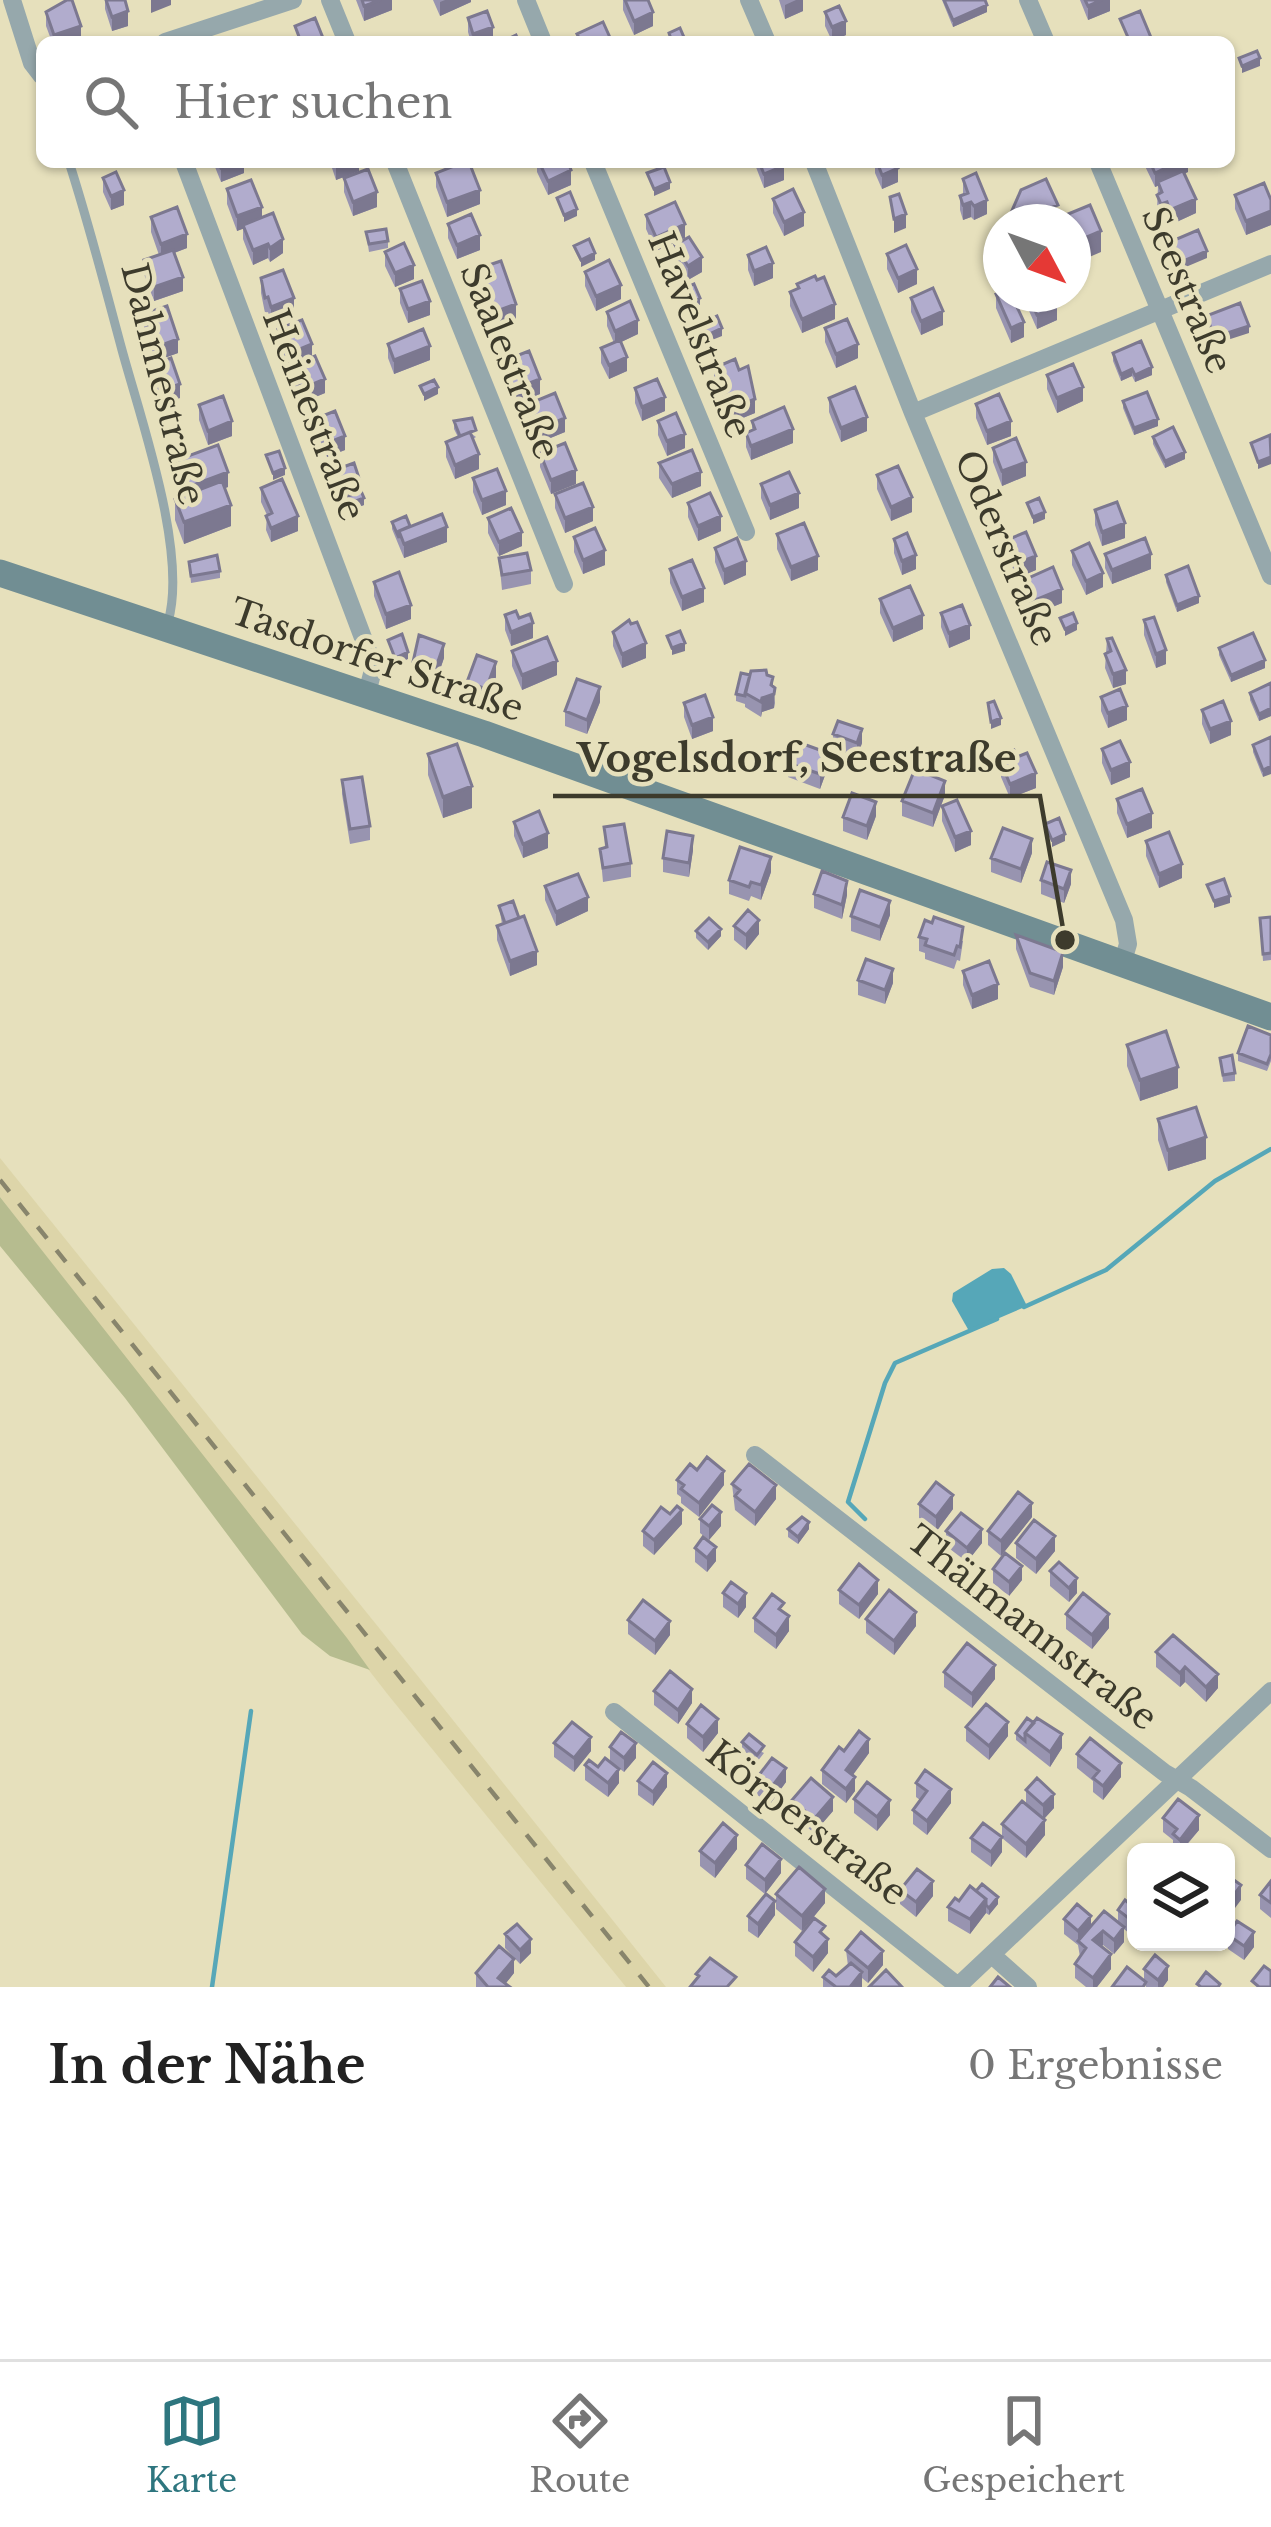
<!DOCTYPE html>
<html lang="de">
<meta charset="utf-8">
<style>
:root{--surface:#fff;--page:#f2f2f2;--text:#222;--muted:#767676;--line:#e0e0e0;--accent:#2e767f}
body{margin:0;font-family:"Libre Baskerville",serif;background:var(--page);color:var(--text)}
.controls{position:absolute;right:36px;bottom:36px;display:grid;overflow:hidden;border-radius:18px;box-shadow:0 3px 9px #0004}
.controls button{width:108px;height:108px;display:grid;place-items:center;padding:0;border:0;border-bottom:3px solid var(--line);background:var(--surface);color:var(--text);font:60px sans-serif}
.compass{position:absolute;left:983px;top:204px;width:108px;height:108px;border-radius:50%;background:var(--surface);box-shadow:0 3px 9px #0004;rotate:131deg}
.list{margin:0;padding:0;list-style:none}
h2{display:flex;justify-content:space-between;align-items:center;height:156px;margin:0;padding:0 48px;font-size:51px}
h2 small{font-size:39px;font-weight:400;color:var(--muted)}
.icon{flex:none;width:66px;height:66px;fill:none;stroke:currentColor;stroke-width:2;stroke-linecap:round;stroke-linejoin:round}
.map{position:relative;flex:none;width:1271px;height:1987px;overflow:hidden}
.search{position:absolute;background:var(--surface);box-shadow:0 3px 9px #0004;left:36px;right:36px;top:36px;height:132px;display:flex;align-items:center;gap:30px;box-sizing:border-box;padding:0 42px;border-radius:18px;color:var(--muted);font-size:45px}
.sheet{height:372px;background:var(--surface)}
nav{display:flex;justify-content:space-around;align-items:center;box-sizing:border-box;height:168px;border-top:3px solid var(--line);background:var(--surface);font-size:33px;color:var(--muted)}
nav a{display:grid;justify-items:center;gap:6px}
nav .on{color:var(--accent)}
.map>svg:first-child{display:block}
.built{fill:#ddd5a9}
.green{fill:#b6bc8f}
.water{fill:#56a7b8}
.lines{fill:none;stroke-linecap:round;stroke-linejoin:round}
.stream{stroke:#56a7b8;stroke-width:4.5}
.lane{stroke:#96a8ac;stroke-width:9}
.street{stroke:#96a8ac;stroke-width:18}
.secondary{stroke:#718e93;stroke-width:27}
.rail{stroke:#88856c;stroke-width:4.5;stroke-dasharray:15 15;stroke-linecap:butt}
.wall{fill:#9894b0}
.shaded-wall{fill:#7c7890}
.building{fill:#b1accd;stroke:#7c7890;stroke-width:3}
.labels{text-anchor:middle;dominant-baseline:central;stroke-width:9;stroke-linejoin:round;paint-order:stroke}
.street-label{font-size:36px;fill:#3d3b2c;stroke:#e6e0bc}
.leader{fill:none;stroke:#3d3b2c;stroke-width:4.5}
.callout-dot{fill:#3d3b2c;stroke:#e6e0bc;stroke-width:4.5}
.callout-label{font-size:39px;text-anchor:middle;font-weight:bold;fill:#3d3b2c;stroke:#e6e0bc;stroke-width:9;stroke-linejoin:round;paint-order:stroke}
</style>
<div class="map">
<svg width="1271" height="1987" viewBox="0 0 1271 1987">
<rect width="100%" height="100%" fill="#e6e0bc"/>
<!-- built -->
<path class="built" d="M0,1158L417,1675L666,1987H626L389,1696L0,1197Z"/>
<!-- green -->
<path class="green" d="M0,1197L347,1638L370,1670L330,1656L302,1634L125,1398L0,1246Z"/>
<!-- water -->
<path class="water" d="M1004,1268L1011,1274L1027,1306L969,1331L952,1301L953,1293L992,1269Z"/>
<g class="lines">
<!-- stream -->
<path class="stream" d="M1024,1307L1106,1270L1215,1181L1271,1149
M865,1519L848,1502L885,1383L895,1363L997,1319
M212,1987L251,1711"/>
<!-- lane -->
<path class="lane" d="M69,162C89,224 105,287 122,350C141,420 188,553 168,622"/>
<!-- street -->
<path class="street" d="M12,0L32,63L42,76
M330,0L347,42
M526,0L543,42
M749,0L767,42
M1028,0L1046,42
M165,42L293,0
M184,162L371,659L373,670L367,693
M395,162L564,584
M593,162L746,532
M814,162L913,413L1124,920L1128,944L1123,961
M1098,162L1271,576
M913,413L1271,264
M755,1455L1165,1773L1191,1788L1271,1849
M614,1712L958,1986
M992,1955L1028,1987
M957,1987L1271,1691"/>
<!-- secondary -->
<path class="secondary" d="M0,573L484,734L1271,1017"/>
<!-- rail -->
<path class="rail" d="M0,1180L649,1987"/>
</g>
<!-- wall -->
<path class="wall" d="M105,0H125L128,26L112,31L105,9Z
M356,0H392V10L364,21Z
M433,0H471V2L440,16Z
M623,0H648L653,26L634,35L623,10Z
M779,0H803V11L785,19Z
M942,0H985L987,12L953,27Z
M1080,0H1110V11L1088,20Z
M46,12L81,40L52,42L46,26Z
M825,12L846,35L832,41L825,26Z
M468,18L493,41L471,42L468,32Z
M213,162H244V173L221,182Z
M330,162H359V171L336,180Z
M537,162H568L571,185L548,195L537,172Z
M754,162H783L784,180L764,188Z
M875,162H896L898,182L882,189L875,173Z
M1143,162H1188V172L1185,173L1196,213L1170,225L1167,216L1161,218L1157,209L1158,186L1155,187Z
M436,173L480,204L447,217L436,187Z
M103,178L124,205L111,210L103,192Z
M344,178L377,207L353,216L344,192Z
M963,179L987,214L974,220L971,217L963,220L960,210V196L963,195Z
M227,189L262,217L283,253L270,262L268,258L253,265L243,239V228L237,231L227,204Z
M1235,195L1271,200V225L1246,235L1235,209Z
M773,199L804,226L784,236L773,213Z
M675,202L656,251L646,229V215Z
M151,217L187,248L174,253L183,291L154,301L144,274V260L159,255L151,232Z
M448,224L480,250L457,259L448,238Z
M366,232L388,241V248L369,252Z
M675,245L702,272L688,280L675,259Z
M385,252L414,279L395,287L385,266Z
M887,254L917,284L898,293L887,269Z
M748,255L773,278L754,286L748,270Z
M474,270L516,325L489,335L474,292Z
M585,272L621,299L596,311L585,286Z
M261,278L294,312L271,321L268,312L265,313L261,293Z
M797,284L835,319L802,333L790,306V292L797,289Z
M400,289L430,315L408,323L400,303Z
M996,294L1024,337L1011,343L996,308Z
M1026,294H1052L1057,320L1037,329L1026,304Z
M911,298L943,325L921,335L911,312Z
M607,312L638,334L621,342L627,371L609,379L601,363V348L614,343L607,326Z
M144,314L178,353L156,361L144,329Z
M825,328L858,358L836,368L825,342Z
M278,329L312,357L325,393L301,403L292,380V367L288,368L278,344Z
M388,344L430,360L394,374L388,358Z
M1113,353L1152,375L1135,382L1132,376L1121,381L1113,361Z
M163,361L180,398L162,404L156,387V372L163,370Z
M503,361L540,394L514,404L503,375Z
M714,368L755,413L733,422L714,383Z
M1047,375L1083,401L1057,413L1047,389Z
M635,388L665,411L642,421L635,403Z
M829,398L867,431L841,442L829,412Z
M1123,401L1158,426L1134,435L1123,408Z
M976,404L1011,436L987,445L976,418Z
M199,405L232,436L208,445L199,420Z
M521,407L565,432L531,446L521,421Z
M317,418L345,450L327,457L317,433Z
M454,421L476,437L473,439L479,469L455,479L446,457V442L458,437L454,429Z
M658,421L685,448L667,456L658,435Z
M752,421L793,443L751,460L746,447V433L752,431Z
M1153,437L1185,459L1165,468L1153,444Z
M993,448L1026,476L1002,486L993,462Z
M540,453L576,484L551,494L540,467Z
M177,460L228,487L225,488L231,526L184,544L175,520V499L185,495L177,474Z
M659,463L701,486L672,498L659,478Z
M335,470L361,491L364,505L345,512L335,484Z
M877,475L912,512L891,521L877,489Z
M473,478L506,505L482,515L473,492Z
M761,484L799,508L770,520L761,498Z
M261,488L298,531L271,542L266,530L267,515L261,502Z
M555,494L593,521L565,533L555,508Z
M688,503L721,531L698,541L688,517Z
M1095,510L1125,538L1102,546L1095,525Z
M488,518L522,546L499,556L488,533Z
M392,522L410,526L447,542L404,558L392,529Z
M777,534L818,570L791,581L777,549Z
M574,537L605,565L583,574L574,552Z
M894,539L916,569L902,575L894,553Z
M1007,540L1036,570L1017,578L1007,554Z
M715,548L746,575L724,585L715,562Z
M1072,551L1103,587L1086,595L1072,565Z
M1105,554L1151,569L1112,584L1105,568Z
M499,558L531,570V584L502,590Z
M189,562L220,571V578L191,583Z
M670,569L704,602L682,611L670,583Z
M1166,575L1199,603L1177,612L1166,582Z
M1024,580L1062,603L1033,615L1024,594Z
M374,582L411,619L386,629L374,596Z
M880,599L923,629L893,642L880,613Z
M941,613L970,639L949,648L941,627Z
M505,615L519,618L533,638L511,646L505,630Z
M1144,620L1166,664L1156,668L1144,635Z
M613,632L646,658L622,668L613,646Z
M1107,639L1126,684L1113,688L1105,668Z
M1219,648L1265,668L1231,682L1219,655Z
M512,651L557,675L522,690L512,666Z
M444,658L435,684L413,676V662Z
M750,675H767L773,687L775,703L774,708L762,712L761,717L745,707V704L736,701V694Z
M496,677L486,703L467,696V682Z
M1271,683V716L1259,721L1250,700V693Z
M1101,697L1127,720L1108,728L1101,711Z
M600,702L587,734L565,726V711Z
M684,703L713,731L692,739L684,717Z
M1202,710L1231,735L1210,744L1202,724Z
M833,734L862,743L857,757L833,748Z
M1271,737L1263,777L1253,752V745Z
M1102,749L1130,777L1111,785L1102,763Z
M428,754L472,808L443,818L428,775Z
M1005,754L1036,788L1010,798L1001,777V763L1005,761Z
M788,763L828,767L820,789L788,777Z
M342,780L370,826V840L350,844L342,794Z
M945,795L933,827L902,816V801Z
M1117,799L1152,828L1127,838L1117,813Z
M942,806L971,845L955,852L942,821Z
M876,816L867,840L843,831V817Z
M514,822L548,848L523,858L514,836Z
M604,827L631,863V877L603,882L600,849L605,848Z
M1146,841L1182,878L1159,888L1146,856Z
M693,850L689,877L663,872V858Z
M1032,853L1021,883L991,872V858Z
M771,872L761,900L751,896L749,901L729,894V880Z
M1041,880L1071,884L1064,903L1041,894Z
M545,886L588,911L556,926L545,900Z
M814,894L847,895L842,919L814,908Z
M499,906L519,918L537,965L510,976L497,940V926L502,924Z
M890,915L880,941L851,931V916Z
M1271,917V960L1263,961L1260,918Z
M734,926L759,934L746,950L734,940Z
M696,931L721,936L708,950L696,938Z
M1016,935L1063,967L1054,995L1030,987L1016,949Z
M919,937L963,941L960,961L957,960L954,969L925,959V953L919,951Z
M963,971L998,999L972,1009L963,985Z
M858,980L893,983L885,1004L858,995Z
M1271,1035V1061L1267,1071L1238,1061V1053Z
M1127,1045L1178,1088L1140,1101L1127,1066Z
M1220,1058L1235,1073V1081L1223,1082Z
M1158,1119L1206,1159L1168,1171L1158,1140Z
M697,1470L724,1485L699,1517L681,1503V1497L677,1494V1480Z
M732,1484L776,1499L755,1526L735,1510Z
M919,1504L953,1509L936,1532L919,1518Z
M1032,1517L1001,1556L988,1545V1531Z
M700,1519L721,1526L709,1540L700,1533Z
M682,1524L654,1555L643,1546V1531Z
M788,1529H809L798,1544L788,1537Z
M946,1531L982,1543L967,1562L946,1546Z
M1016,1543L1055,1551L1036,1574L1016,1558Z
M695,1548L716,1561L707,1572L695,1562Z
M993,1569L1022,1580L1009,1596L993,1583Z
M1050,1571L1077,1593L1069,1602L1050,1586Z
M839,1590L878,1594L859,1619L839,1604Z
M723,1593L746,1607L738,1618L723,1607Z
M784,1612L789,1631L776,1649L754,1632V1618Z
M1066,1614L1109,1628L1092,1649L1066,1629Z
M866,1619L916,1626L894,1655L866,1633Z
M628,1620L670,1635L655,1655L628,1634Z
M1173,1635L1218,1688L1206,1702L1185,1682L1180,1687L1156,1667V1652Z
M944,1672L995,1679L972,1708L944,1687Z
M654,1691L692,1703L678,1724L654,1705Z
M1027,1718L1062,1748L1050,1767L1016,1740V1733Z
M687,1724L718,1733L703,1752L687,1738Z
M966,1727L1008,1736L989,1760L966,1741Z
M742,1742L764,1753L757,1762L742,1749Z
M554,1743L591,1751L574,1772L554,1757Z
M610,1747L636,1758L624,1772L610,1761Z
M844,1751L869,1753L853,1775L855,1791L846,1803L822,1784V1770Z
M1077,1754L1121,1777L1103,1800L1093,1792V1781L1077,1768Z
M585,1765L619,1783L608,1797L585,1780Z
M756,1779L786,1782L770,1804L756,1794Z
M638,1781L667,1787L653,1806L638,1795Z
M916,1783L951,1803L927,1835L913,1824V1810L920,1800L916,1797Z
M1026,1790L1054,1808L1044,1819L1045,1835L1026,1858L1002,1838V1852L991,1867L971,1852V1838L1002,1837V1824L1026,1804Z
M854,1799L890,1815L877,1831L854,1813Z
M792,1800L833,1811L814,1833L792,1814Z
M1163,1818L1199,1830L1181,1852H1177L1173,1849V1840L1163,1832Z
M737,1849L715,1878L700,1866V1851Z
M746,1865L781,1873L765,1894L746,1879Z
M1271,1881V1918L1260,1909V1895Z
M900,1890L933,1896L916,1917L900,1904Z
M776,1894L825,1903L802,1931L776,1909Z
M1136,1900V1939L1124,1929V1942L1114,1954L1103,1945L1101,1947L1111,1969L1097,1987H1086L1075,1978V1964L1080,1957L1078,1945L1064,1934V1919L1091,1926L1118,1922V1910L1131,1905Z
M959,1901L998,1904L989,1915L986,1913L970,1934L948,1921V1907Z
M775,1915L758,1938L748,1931V1916Z
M505,1934L531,1953L520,1964L505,1948Z
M1228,1935L1254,1947L1244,1960L1228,1949Z
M795,1942L828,1953L813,1972L795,1956Z
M846,1950L883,1965L868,1983L862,1978V1987H823V1977L836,1976L848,1966Z
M1144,1969L1168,1980L1163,1987H1146L1144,1980Z
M476,1973H514L505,1984L510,1987H476Z"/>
<!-- shaded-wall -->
<path class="shaded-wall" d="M151,0H171V5L151,13Z
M381,0H392V10L364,21V6Z
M445,0H471V2L440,16V2Z
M796,0H803V11L785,19V5Z
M1102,0H1110V11L1088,20V6Z
M987,5V12L953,27V20Z
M128,11V26L112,31V17Z
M653,12V26L634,35V21Z
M846,21V35L832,41V27Z
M81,26V40L54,42V35Z
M493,27V41L473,42V34Z
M1260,58V66L1242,73V66Z
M236,162H244V173L221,182V168Z
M344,162H359V171L336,180V165Z
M1178,162H1188V172L1155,187V173Z
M784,166V180L764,188V174Z
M898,168V182L882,189V175Z
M571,170V185L548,195V181Z
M670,182V189L654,196V189Z
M124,190V205L111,210V196Z
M480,190V204L447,217V202Z
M377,192V207L353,216V202Z
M1196,199V213L1170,225V210Z
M987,200V214L974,220V206Z
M971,202V217L963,220V205Z
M1167,202V216L1161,218V204Z
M262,207V222L237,231V216Z
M577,209V216L564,222V215Z
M1271,211V225L1246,235V221Z
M804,212V226L784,236V222Z
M906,214V228L894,233V219Z
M685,224V238L656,251V237Z
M1101,231V252L1073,264V243Z
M187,234V248L161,258V244Z
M480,235V250L457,259V245Z
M283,239V253L270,262V248Z
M268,244V258L253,265V250Z
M1207,251V258L1181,269V262Z
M595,253V260L581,267V260Z
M702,257V272L688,280V266Z
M773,263V278L754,286V271Z
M414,265V279L395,287V273Z
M917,269V284L898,293V278Z
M183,277V291L154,301V287Z
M621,285V299L596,311V296Z
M294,298V312L271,321V307Z
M700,298V305L683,313V306Z
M430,301V315L408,323V309Z
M516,304V325L489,335V314Z
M835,304V319L802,333V319Z
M1057,306V320L1037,329V315Z
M943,311V325L921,335V321Z
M638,320V334L615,345V331Z
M1024,322V337L1011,343V328Z
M1249,326V333L1215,344V337Z
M722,328V336L707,342V335Z
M178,339V353L156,361V347Z
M312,344V358L288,368V354Z
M858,344V358L836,368V354Z
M430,346V360L394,374V360Z
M627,357V371L609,379V365Z
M1152,367V375L1135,382V375Z
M1132,369V376L1121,381V374Z
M325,379V393L301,403V389Z
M540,379V394L514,404V389Z
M180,384V398L162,404V390Z
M438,387V394L424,401V394Z
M1083,387V401L1057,413V398Z
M665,397V411L642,421V407Z
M755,399V413L733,422V408Z
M867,417V431L841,442V428Z
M565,418V432L531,446V432Z
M1158,419V426L1134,435V428Z
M232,421V436L208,445V431Z
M1011,421V436L987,445V431Z
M793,429V443L751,460V446Z
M685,434V448L667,456V441Z
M345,436V450L327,457V443Z
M1185,452V459L1165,468V461Z
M479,454V469L455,479V465Z
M1271,457V464L1258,469V462Z
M1026,462V476L1002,486V471Z
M285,468V475L273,480V473Z
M576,470V484L551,494V480Z
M228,472V487L188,502V487Z
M701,472V486L672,498V484Z
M361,484V498H343V491Z
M506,491V505L482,515V500Z
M799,493V508L770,520V505Z
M912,497V512L891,521V507Z
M364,498V505L345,512V505Z
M231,505V526L184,544V522Z
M593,507V521L565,533V518Z
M1045,512V519L1033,524V517Z
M298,516V531L271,542V528Z
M721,516V531L698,541V526Z
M1125,523V538L1102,546V532Z
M447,527V542L404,558V544Z
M522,532V546L499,556V542Z
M605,550V565L583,574V560Z
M1151,554V569L1112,584V570Z
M916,555V569L902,575V561Z
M818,556V570L791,581V567Z
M1036,556V570L1017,578V563Z
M746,561V575L724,585V570Z
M1103,573V587L1086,595V581Z
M704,588V602L682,611V597Z
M1062,589V603L1033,615V601Z
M1199,596V603L1177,612V605Z
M411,605V619L386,629V614Z
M923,615V629L893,642V628Z
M533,623V638L511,646V632Z
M1077,623V630L1065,636V629Z
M970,625V639L949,648V633Z
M646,643V658L622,668V654Z
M685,643V651L672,655V648Z
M444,644V658L435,684V670Z
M1166,650V664L1156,668V654Z
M408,652V659L395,665V658Z
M1265,660V668L1231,682V675Z
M557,661V675L522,690V675Z
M496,662V677L486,703V689Z
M1126,670V684L1113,688V674Z
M773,677V691L775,688L774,708L762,712L761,717L762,698L771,685Z
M600,687V702L587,734V720Z
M1127,706V720L1108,728V713Z
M1271,708V716L1259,721V714Z
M713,717V731L692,739V725Z
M1001,718V725L991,729V722Z
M1231,721V735L1210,744V729Z
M862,729V743L857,757V743Z
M828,753V767L820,789V774Z
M1130,762V777L1111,785V770Z
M1271,766V774L1263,777V770Z
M1036,773V788L1010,798V784Z
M945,781V795L933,827V813Z
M472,786V808L443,818V797Z
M876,802V816L867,840V826Z
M1152,813V828L1127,838V824Z
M971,831V845L955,852V837Z
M548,833V848L523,858V844Z
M1065,834V841L1052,847V840Z
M693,836V850L689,877V863Z
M1032,839V853L1021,883V869Z
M771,857V872L761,900V885Z
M1182,864V878L1159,888V874Z
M1071,870V884L1064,903V889Z
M847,881V895L842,919V905Z
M1230,896V903L1214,908V901Z
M588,897V911L556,926V912Z
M890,901V915L880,941V927Z
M759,920V934L746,950V935Z
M721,929V936L708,950V942Z
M537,951V965L510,976V961Z
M1063,952V967L1054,995V981Z
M893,969V983L885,1004V990Z
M998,984V999L972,1009V995Z
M1178,1067V1088L1140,1101V1080Z
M1206,1137V1159L1168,1171V1150Z
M724,1471V1485L699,1517V1503Z
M776,1485V1499L755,1526V1512Z
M953,1495V1509L936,1532V1517Z
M1032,1503V1517L1001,1556V1541Z
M682,1510V1524L654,1555V1540Z
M721,1512V1526L709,1540V1526Z
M809,1522V1529L798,1544V1537Z
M982,1529V1543L967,1562V1548Z
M1055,1536V1551L1036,1574V1559Z
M716,1547V1561L707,1572V1558Z
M1022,1566V1580L1009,1596V1582Z
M1077,1578V1593L1069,1602V1588Z
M878,1580V1594L859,1619V1605Z
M746,1593V1607L738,1618V1604Z
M916,1612V1626L894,1655V1641Z
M1109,1614V1628L1092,1649V1635Z
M789,1616V1631L776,1649V1635Z
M670,1621V1635L655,1655V1641Z
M995,1665V1679L972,1708V1694Z
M1185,1667V1682L1180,1687V1673Z
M1218,1674V1688L1206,1702V1687Z
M692,1689V1703L678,1724V1710Z
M718,1719V1733L703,1752V1737Z
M1008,1722V1736L989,1760V1746Z
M1062,1734V1748L1050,1767V1752Z
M591,1737V1751L574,1772V1758Z
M869,1739V1753L846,1784V1770Z
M636,1743V1758L624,1772V1758Z
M1121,1763V1777L1103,1800V1786Z
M786,1768V1782L770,1804V1789Z
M619,1769V1783L608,1797V1783Z
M667,1773V1787L653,1806V1792Z
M855,1777V1791L846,1803V1789Z
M951,1789V1803L927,1835V1821Z
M1054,1794V1808L1043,1820V1805Z
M833,1797V1811L814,1833V1819Z
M890,1800V1815L877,1831V1817Z
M1199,1815V1830L1180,1852V1840Z
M1045,1820V1835L1026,1858V1844Z
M737,1835V1849L715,1878V1863Z
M1002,1837V1852L991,1867V1852Z
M781,1859V1873L765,1894V1880Z
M933,1881V1896L916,1917V1902Z
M1241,1885V1900L1226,1920V1906Z
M825,1889V1903L802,1931V1916Z
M998,1897V1904L989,1915V1908Z
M986,1899V1913L970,1934V1919Z
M775,1901V1915L758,1938V1924Z
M1091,1916V1930L1078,1941V1931Z
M1124,1927V1942L1114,1954V1940Z
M1103,1931V1945L1093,1954V1940Z
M1254,1932V1947L1244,1960V1946Z
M531,1939V1953L520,1964V1950Z
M828,1939V1953L813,1972V1957Z
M883,1951V1965L868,1983V1968Z
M1111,1954V1969L1097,1987H1093V1978Z
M514,1959V1973L503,1987L498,1978Z
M1168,1966V1980L1163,1987H1158V1980Z
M862,1972V1987H850Z"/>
<!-- building -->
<path class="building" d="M67,0H72L81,26L54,35L46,12Z
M106,0H125L128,11L112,17Z
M362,0H381L364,6Z
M625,0H648L653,12L634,21Z
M944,0H985L987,5L953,20Z
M1085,0H1102L1088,6Z
M839,6L846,21L832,27L825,12Z
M487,11L493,27L473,34L468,18Z
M1140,11L1152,40L1130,42L1120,19Z
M315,18L323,38L314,42H301L295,26Z
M603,22L612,42H581L577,34Z
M680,28L686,42H672L669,33Z
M516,35L519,42H502Z
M1257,51L1260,58L1242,66L1239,58Z
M219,162H236L221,168Z
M464,162H469L480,190L447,202L436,173Z
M539,162H568L571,170L548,181Z
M759,162H783L784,166L764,174Z
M877,162H896L898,168L882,175Z
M1150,162H1178L1155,173Z
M664,167L670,182L654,189L647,173Z
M368,169L377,192L353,202L344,178Z
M1183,171L1196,199L1170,210L1167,202L1161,204L1157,195L1162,192L1158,182Z
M116,172L124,190L111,196L103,178Z
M976,173L987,200L974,206L971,202L963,205L960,196L968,193L963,179Z
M1046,179L1058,205L1048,209L1061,217L1090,205L1101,231L1073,243V222H1051L1040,217L1041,222H1007L1021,190Z
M251,180L262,207L237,216L227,189Z
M1264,183L1271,200V211L1246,221L1235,195Z
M793,189L804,212L784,222L773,199Z
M570,192L577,209L564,215L557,198Z
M899,194L906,214L894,219L890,197Z
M675,202L685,224L656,237L646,215Z
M177,207L187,234L161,244L151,217Z
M273,213L283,239L270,248L268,244L253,250L243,225Z
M471,214L480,235L457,245L448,224Z
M386,229L388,241L369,244L366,232Z
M1198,230L1207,251L1181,262L1172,241Z
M689,237L702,257L688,266L675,245Z
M589,239L595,253L581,260L574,246Z
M404,243L414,265L395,273L385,252Z
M906,245L917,269L898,278L887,254Z
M766,247L773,263L754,271L748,255Z
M173,250L183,277L154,287L144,260Z
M609,260L621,285L596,296L585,272Z
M501,261L516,304L489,314L474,270Z
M283,270L294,298L271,307L268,297L265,298L261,278Z
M815,276L817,280L824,277L835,304L802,319L790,292L799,288L797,284Z
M422,281L430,301L408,309L400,289Z
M694,284L700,298L683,306L676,292Z
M933,288L943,311L921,321L911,298Z
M1001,292V294H1011L1024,322L1011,328L996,294Z
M1028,294H1052L1057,306L1037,315Z
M630,301L638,320L615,331L607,312Z
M1240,303L1249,326L1215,337L1206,316Z
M167,306L178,339L156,347L144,314Z
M717,316L722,328L707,335L701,323Z
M847,319L858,344L836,354L825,328Z
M302,320L312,344L288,354L278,329Z
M423,329L430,346L394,360L388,344Z
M620,340L627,357L609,365L601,348Z
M1141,341L1152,367L1135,375L1132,369L1121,374L1113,353Z
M529,351L540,379L514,389L503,361Z
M315,356L325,379L301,389L292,366Z
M171,358L180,384L162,390L156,372L166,369L163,361Z
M735,359L739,370L748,366L755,399L733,408L714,368Z
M1073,364L1083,387L1057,398L1047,375Z
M657,379L665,397L642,407L635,388Z
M434,380L438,387L424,394L420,386Z
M855,387L867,417L841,428L829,398Z
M1147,392L1158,419L1134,428L1123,401Z
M555,393L565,418L531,432L521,407Z
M999,394L1011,421L987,431L976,404Z
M223,396L232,421L208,431L199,405Z
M784,407L793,429L751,446L746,433L755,429L752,421Z
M335,411L345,436L327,443L317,418Z
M676,413L685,434L667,441L658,421Z
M472,418L476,430L460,436L454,421Z
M1173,427L1185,452L1165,461L1153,437Z
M470,432L479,454L455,465L446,442Z
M1270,435L1271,457L1258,462L1251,443Z
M1016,438L1026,462L1002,471L993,448Z
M565,443L576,470L551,480L540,453Z
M218,445L228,472L188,487L177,460Z
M692,450L701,472L672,484L659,463Z
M279,451L285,468L273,473L266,455Z
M354,463L361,484L343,491L335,470Z
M898,466L912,497L891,507L877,475Z
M497,469L506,491L482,500L473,478Z
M789,472L799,493L770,505L761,484Z
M282,479L298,516L271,528L266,516L272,513L261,488Z
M222,481L231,505L184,522L175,499Z
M583,483L593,507L565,518L555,494Z
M361,491L364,498L345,505L343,498Z
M710,493L721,516L698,526L688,503Z
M1039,498L1045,512L1033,517L1027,503Z
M1117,502L1125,523L1102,532L1095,510Z
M511,508L522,532L499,542L488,518Z
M442,514L447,527L404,544L399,531Z
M406,516L410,526L399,531V538L392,522Z
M804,523L818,556L791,567L777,534Z
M595,528L605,550L583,560L574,537Z
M1026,532L1036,556L1017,563L1007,540Z
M907,533L916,555L902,561L894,539Z
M737,538L746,561L724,570L715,548Z
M1145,538L1151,554L1112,570L1105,554Z
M1089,543L1103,573L1086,581L1072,551Z
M527,553L531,570L502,575L499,558Z
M217,555L220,571L191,576L189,562Z
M692,560L704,588L682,597L670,569Z
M1188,566L1199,596L1177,605L1166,575Z
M1053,567L1062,589L1033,601L1024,580Z
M399,572L411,605L386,614L374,582Z
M910,586L923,615L893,628L880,599Z
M962,605L970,625L949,633L941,613Z
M516,611L519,618L530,614L533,623L511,632L505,615Z
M1073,613L1077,623L1065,629L1060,618Z
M1154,617L1166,650L1156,654L1144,620Z
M629,620L631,624L637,622L646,643L622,654L613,632Z
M680,631L685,643L672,648L667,636Z
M1253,633L1265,660L1231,675L1219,648Z
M402,634L408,652L395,658L388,640Z
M419,635L444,644L435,670L413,662Z
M547,637L557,661L522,675L512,651Z
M1112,638L1126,670L1113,674L1105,654L1111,651L1107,639Z
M477,655L496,662L486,689L467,682Z
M766,670L767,675L773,677L771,685L775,688L774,694L762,698L761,702L745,693L751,671Z
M741,673L750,675L745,696L736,694Z
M577,679L600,687L587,720L565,711Z
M1271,683V708L1259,714L1250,693Z
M1120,689L1127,706L1108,713L1101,697Z
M705,695L713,717L692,725L684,703Z
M994,701L1001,718L991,722L988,703Z
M1223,701L1231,721L1210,729L1202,710Z
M838,721L862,729L857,743L833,734Z
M1271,737V766L1263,770L1253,745Z
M795,741L828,753L820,774L788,763Z
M1120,741L1130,762L1111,770L1102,749Z
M457,744L472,786L443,797L428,754Z
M1014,750L1017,757L1027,753L1036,773L1010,784L1001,763L1007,760L1005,754Z
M915,769L945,781L933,813L902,801Z
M362,777L370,826L350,829L342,780Z
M1142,789L1152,813L1127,824L1117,799Z
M852,793L876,802L867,826L843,817Z
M957,800L971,831L955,837L942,806Z
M539,811L548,833L523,844L514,822Z
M1059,818L1065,834L1052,840L1045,824Z
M624,824L631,863L603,868L600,849L607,847L604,827Z
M1003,828L1032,839L1021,869L991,858Z
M667,831L693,836L689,863L663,858Z
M1169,832L1182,864L1159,874L1146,841Z
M740,847L771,857L761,885L751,882L749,887L729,880Z
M1047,862L1071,870L1064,889L1041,880Z
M822,871L847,881L842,905L814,894Z
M578,874L588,897L556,912L545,886Z
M1224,879L1230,896L1214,901L1207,885Z
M860,890L890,901L880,927L851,916Z
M513,901L519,918L505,923L499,906Z
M748,910L759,920L746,935L734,926Z
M524,916L537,951L510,961L497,926Z
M934,917L963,927L960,947L957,946L954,955L925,945L927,939L919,937L925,920L932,923Z
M1271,917V953L1263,954L1260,918Z
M709,918L721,929L708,942L696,931Z
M1016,935L1063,952L1054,981L1030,973Z
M866,959L893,969L885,990L858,980Z
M989,961L998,984L972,995L963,971Z
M1248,1026L1271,1035V1054L1267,1064L1238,1053Z
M1166,1031L1178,1067L1140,1080L1127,1045Z
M1232,1055L1235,1073L1223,1075L1220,1058Z
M1196,1107L1206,1137L1168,1150L1158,1119Z
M707,1457L724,1471L699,1503L681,1489L684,1485L677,1480L690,1464L697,1470Z
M749,1464L776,1485L755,1512L735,1496L740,1490L732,1484Z
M936,1482L953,1495L936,1517L919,1504Z
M1018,1492L1032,1503L1001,1541L988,1531Z
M712,1505L721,1512L709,1526L700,1519Z
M677,1506L682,1510L654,1540L643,1531L661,1507L670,1514Z
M961,1513L982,1529L967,1548L946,1531Z
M802,1517L809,1522L798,1537L788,1529Z
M1034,1520L1055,1536L1036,1559L1016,1543Z
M703,1537L716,1547L707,1558L695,1548Z
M1005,1553L1022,1566L1009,1582L993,1569Z
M1059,1562L1077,1578L1069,1588L1050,1571Z
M859,1564L878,1580L859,1605L839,1590Z
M731,1582L746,1593L738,1604L723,1593Z
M889,1590L916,1612L894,1641L866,1619Z
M1083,1593L1109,1614L1092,1635L1066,1614Z
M772,1594L784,1603L779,1609L789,1616L776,1635L754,1618Z
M643,1600L670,1621L655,1641L628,1620Z
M1173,1635L1218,1674L1206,1687L1185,1667L1180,1673L1156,1652Z
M967,1643L995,1665L972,1694L944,1672Z
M670,1671L692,1689L678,1710L654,1691Z
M986,1704L1008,1722L989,1746L966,1727Z
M701,1705L718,1719L703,1737L687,1724Z
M1027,1718L1034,1723L1025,1733V1741L1016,1733Z
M1037,1718L1062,1734L1050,1752L1025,1733Z
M572,1722L591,1737L574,1758L554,1743Z
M859,1731L869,1739L846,1770L855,1777L846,1789L822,1770L839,1747L844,1751Z
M621,1732L636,1743L624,1758L610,1747Z
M749,1734L764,1746L757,1755L742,1742Z
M1090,1738L1121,1763L1103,1786L1093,1778L1099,1771L1077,1754Z
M605,1758L619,1769L608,1783L585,1765L589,1760L598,1767Z
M772,1758L786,1768L770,1789L756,1779Z
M653,1762L667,1773L653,1792L638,1781Z
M925,1770L951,1789L927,1821L913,1810L927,1791L916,1783Z
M811,1778L833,1797L814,1819L792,1800Z
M1037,1778L1054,1794L1043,1805L1026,1790Z
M867,1782L890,1800L877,1817L854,1799Z
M1178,1799L1199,1815L1180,1840L1173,1834L1177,1829L1163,1818Z
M1022,1801L1045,1820L1026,1844L1002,1824Z
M723,1823L737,1835L715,1863L700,1851Z
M983,1823L1002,1837L991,1852L971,1838Z
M762,1844L781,1859L765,1880L746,1865Z
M799,1867L825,1889L802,1916L776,1894Z
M917,1869L933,1881L916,1902L900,1890Z
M1227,1875L1241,1885L1226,1906V1876Z
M1271,1881V1903L1260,1895Z
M982,1884L998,1897L989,1908L986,1905V1899L976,1891Z
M970,1886L986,1899L970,1919L948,1907L955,1898L959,1901Z
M766,1894L775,1901L758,1924L748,1916Z
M1125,1900L1131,1905L1136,1900V1924L1118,1910Z
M1077,1904L1091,1916L1078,1931L1064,1919Z
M1104,1911L1124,1927L1114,1940L1103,1931L1093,1940L1111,1954L1093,1978L1075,1964L1086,1948L1078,1941Z
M814,1918L825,1926L820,1932L828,1939L813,1957L795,1942Z
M1237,1921L1254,1932L1244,1946L1228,1935Z
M517,1924L531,1939L520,1950L505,1934Z
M861,1932L883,1951L868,1968L846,1950Z
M499,1946L514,1959L498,1978L510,1987H488L476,1973Z
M1155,1955L1168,1966L1158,1980L1144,1969Z
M710,1958L736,1977L727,1987H690L699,1976L696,1974Z
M851,1963L862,1972L850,1987H836L823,1977L829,1970L836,1976Z
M1264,1966L1271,1971V1987H1259L1252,1981Z
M1127,1967L1146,1982L1143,1987H1112Z
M886,1970L902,1987H869Z
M1206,1972L1220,1984L1218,1987H1201L1197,1984Z
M998,1977L1010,1987H990Z"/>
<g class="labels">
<!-- street labels -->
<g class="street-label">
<text transform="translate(1187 290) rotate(67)">Seestraße</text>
<text transform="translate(700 335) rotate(68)">Havelstraße</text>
<text transform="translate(510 361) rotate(68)">Saalestraße</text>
<text transform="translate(163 384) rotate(76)">Dahmestraße</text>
<text transform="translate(314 415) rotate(69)">Heinestraße</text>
<text transform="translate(1006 548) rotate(67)">Oderstraße</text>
<text transform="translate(377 660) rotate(19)">Tasdorfer Straße</text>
<text transform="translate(1032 1628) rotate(38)">Thälmannstraße</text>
<text transform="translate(807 1823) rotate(38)">Körperstraße</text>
</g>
</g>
<!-- callouts -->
<path class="leader" d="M1065 940L1040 796H553"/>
<circle class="callout-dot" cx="1065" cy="940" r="12"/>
<g class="callout-label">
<text x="797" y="772">Vogelsdorf, Seestraße</text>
</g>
</svg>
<div class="controls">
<button><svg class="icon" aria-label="layers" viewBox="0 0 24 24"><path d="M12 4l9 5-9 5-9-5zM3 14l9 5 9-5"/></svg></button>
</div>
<svg class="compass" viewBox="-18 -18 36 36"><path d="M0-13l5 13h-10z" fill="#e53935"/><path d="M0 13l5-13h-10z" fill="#767676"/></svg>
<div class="search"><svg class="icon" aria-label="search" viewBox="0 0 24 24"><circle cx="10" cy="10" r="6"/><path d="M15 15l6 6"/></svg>Hier suchen</div>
</div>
<section class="sheet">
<h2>In der Nähe<small>0 Ergebnisse</small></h2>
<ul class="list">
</ul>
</section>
<nav>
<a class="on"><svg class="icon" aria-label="map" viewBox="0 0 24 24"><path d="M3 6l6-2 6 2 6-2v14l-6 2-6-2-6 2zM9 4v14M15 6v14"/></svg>Karte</a>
<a><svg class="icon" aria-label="directions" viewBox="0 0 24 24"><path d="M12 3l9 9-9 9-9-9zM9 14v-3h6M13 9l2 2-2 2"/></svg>Route</a>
<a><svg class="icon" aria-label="saved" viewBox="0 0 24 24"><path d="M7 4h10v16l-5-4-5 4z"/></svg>Gespeichert</a>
</nav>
